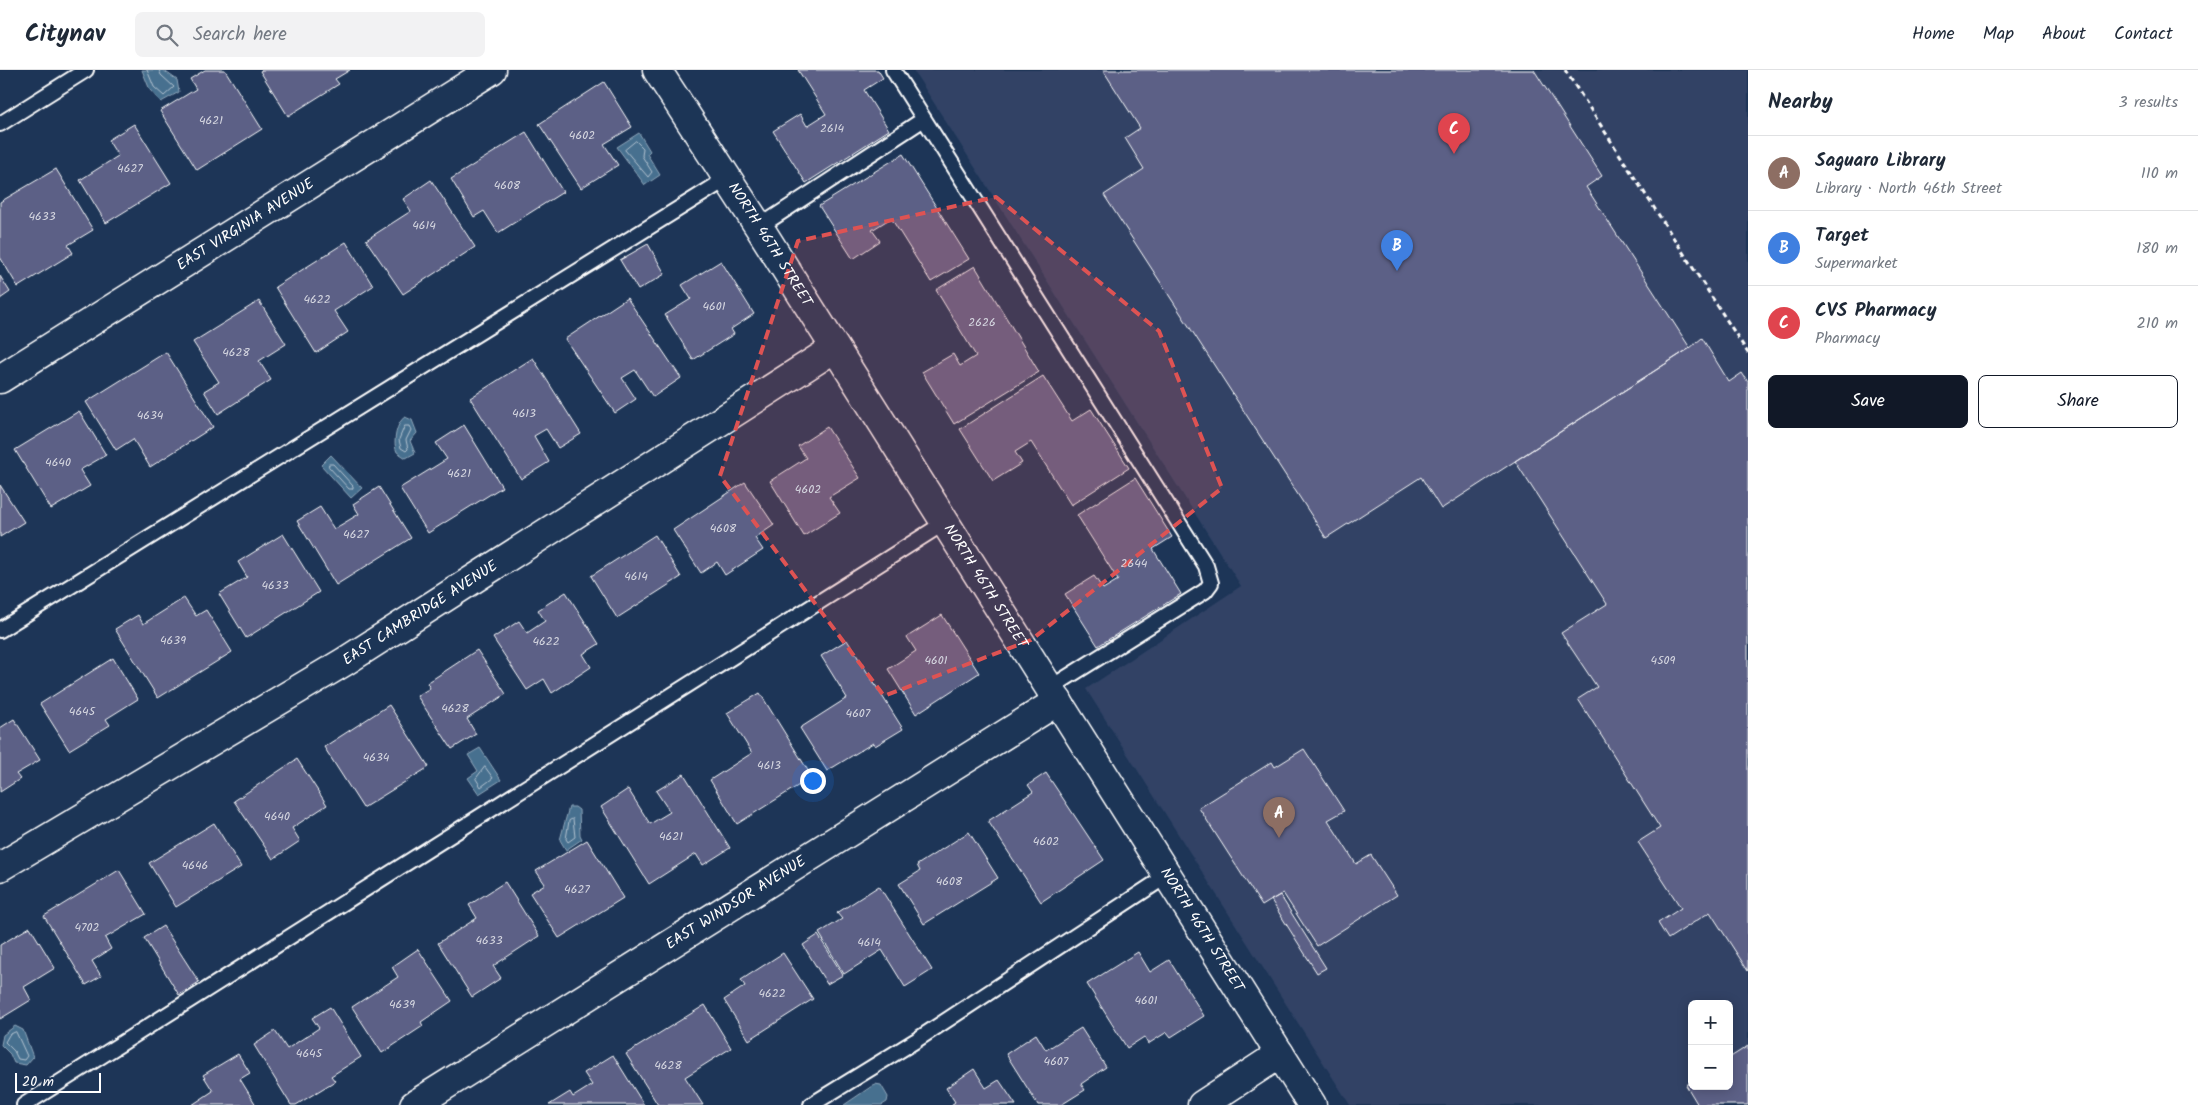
<!DOCTYPE html>
<meta charset="utf-8">
<style>
:root{--surface:#fff;--page:#f2f2f3;--text:#1f2937;--muted:#747a83;--line:#e0e1e3;--accent:#111827}
body{margin:0;font-family:Kalam,sans-serif;background:var(--page);color:var(--text)}
.controls{position:absolute;right:15px;bottom:15px;display:grid;overflow:hidden;border-radius:8px;box-shadow:0 2px 12px #0003}
.controls button{width:45px;height:45px;display:grid;place-items:center;padding:0;border:0;border-bottom:1px solid var(--line);background:var(--surface);color:var(--text);font:25px sans-serif}
.scale{position:absolute;left:15px;bottom:12px;width:86px;box-sizing:border-box;padding-left:5px;border:2px solid #fff;border-top:0;font-size:14px;line-height:18px;white-space:nowrap;color:#fff;-webkit-text-stroke:4px #1d3557;paint-order:stroke}
.you{position:absolute;left:812px;top:710px;width:18px;height:18px;margin:-12px;border:4px solid #fff;border-radius:50%;background:#1a73e8;box-shadow:0 0 0 8px #1a73e833}
.badge{display:grid;place-items:center;width:32px;height:32px;border-radius:50%;background:var(--accent);color:#fff;font-size:16px;font-weight:700}
.pin{position:absolute;translate:-50% -41px;filter:drop-shadow(0 1px 2px #0008)}
.pin::after{content:'';position:absolute;top:26px;width:18px;height:15px;background:inherit;clip-path:polygon(0 0,100% 0,50% 100%)}
.list{margin:0;padding:0;list-style:none}
h2{display:flex;justify-content:space-between;align-items:center;height:65px;margin:0;padding:0 20px;font-size:21px}
h2 small{font-size:16px;font-weight:400;color:var(--muted)}
.list li{display:grid;grid-template-columns:32px 1fr auto;gap:15px;align-items:center;box-sizing:border-box;height:75px;padding:0 20px;border-top:1px solid var(--line)}
.list b{display:block;font-size:19px;white-space:nowrap}
.list p{margin:0;font-size:16px;white-space:nowrap;color:var(--muted)}
.list em{font-size:16px;font-style:normal;color:var(--muted)}
.actions{display:flex;gap:10px;padding:15px 20px}
.actions a{flex:1;padding:11px 0;border:1px solid var(--accent);border-radius:8px;text-align:center;font-size:18px;color:var(--accent)}
.actions .main{background:var(--accent);color:#fff}
.icon{flex:none;width:28px;height:28px;fill:none;stroke:currentColor;stroke-width:2;stroke-linecap:round;stroke-linejoin:round}
.map{position:relative;flex:none;width:1748px;height:1035px;overflow:hidden}
header{display:flex;align-items:center;gap:30px;box-sizing:border-box;height:70px;padding:0 25px;background:var(--surface);border-bottom:1px solid var(--line)}
header strong{font-size:24px}
nav{display:flex;gap:28px;margin-inline-start:auto;font-size:18px}
.search{width:350px;height:45px;background:var(--page);display:flex;align-items:center;gap:12px;box-sizing:border-box;padding:0 18px;border-radius:8px;color:var(--muted);font-size:19px}
main{display:flex}
aside{flex:1;background:var(--surface)}
.map>svg:first-child{display:block}
.built{fill:#304265;fill-rule:evenodd}
.water{fill:#476f8f;stroke:#91a9bc}
.lines{fill:none;stroke-linecap:round;stroke-linejoin:round}
.shore{stroke:#b5c5d2;stroke-width:1}
.building{fill:#5c6086;stroke:#fff}
.lane-casing{stroke:#fff;stroke-width:18}
.street-casing{stroke:#fff;stroke-width:31}
.secondary-casing{stroke:#fff;stroke-width:31}
.path{stroke:#fff;stroke-width:3;stroke-dasharray:5 4;stroke-linecap:butt}
.lane{stroke:#1d3557;stroke-width:14}
.street{stroke:#1d3557;stroke-width:28}
.secondary{stroke:#1d3557;stroke-width:28}
.marked{fill:#de5353;fill-opacity:0.2;stroke:#de5353;stroke-width:4;stroke-dasharray:10 6;stroke-linejoin:round}
.labels{text-anchor:middle;dominant-baseline:central;stroke-width:4;stroke-linejoin:round;paint-order:stroke}
.number-label{font-size:12px;fill:#d6d7e1}
.street-label{font-size:15px;fill:#fff;stroke:#1d3557}
</style>
<header>
<strong>Citynav</strong>
<div class="search"><svg class="icon" aria-label="search" viewBox="0 0 24 24"><circle cx="10" cy="10" r="6"/><path d="M15 15l6 6"/></svg>Search here</div>
<nav><a>Home</a><a>Map</a><a>About</a><a>Contact</a></nav>
</header>
<main>
<div class="map">
<svg width="1748" height="1035" viewBox="0 0 1748 1035">
<rect width="100%" height="100%" fill="#1d3557"/>
<filter id="ink" filterUnits="userSpaceOnUse"><feTurbulence type="fractalNoise" baseFrequency=".02" numOctaves="2"/><feDisplacementMap in="SourceGraphic" scale="10" xChannelSelector="R" yChannelSelector="G"/><feConvolveMatrix kernelMatrix="1 2 1 2 8 2 1 2 1" color-interpolation-filters="sRGB"/></filter>
<g filter="url(#ink)">
<!-- built -->
<path class="built" d="M913,0H1748V1035H1350L1086,619L1241,516ZM1692,934H1729V1016H1692Z"/>
<!-- water -->
<path class="water" d="M142,0H163L177,10L179,22L161,32L150,20Z
M639,63L650,81L647,84L660,105L645,115L617,77Z
M405,347L412,350L417,363L410,371L415,383L406,388L397,382C392,373 397,351 405,347Z
M331,385L362,418L351,428L321,395Z
M480,678L501,710L479,724L468,708L478,701L468,685Z
M569,737H575L579,740L580,765L582,769L566,780L560,770Z
M15,956L23,960L33,987L26,995L14,993L10,984L1,975L3,965Z
M875,1014L881,1015L888,1027L887,1032L882,1035H844Z"/>
<g class="lines">
<!-- shore -->
<path class="shore" d="M147,0L154,17L164,26L174,17L161,5L159,0
M636,71L643,78L642,86L652,102L648,107L625,80Z
M405,356H409L411,360L406,370L408,379L406,381L401,378L399,370Z
M329,394H333L353,416V419H349L329,397Z
M485,697L493,708L481,717L476,709Z
M573,749L575,767L568,772L566,769L569,751Z
M16,962L27,986L24,990L18,989L14,981L5,972L9,965Z"/>
</g>
<!-- building -->
<path class="building" d="M205,0H225L262,59L197,100L160,41L196,19L190,9Z
M262,0H350L335,9L339,14L288,46L260,1Z
M798,0H878L883,8L864,20L889,60L806,113L773,61L800,44L807,56L826,44Z
M1103,0H1534L1602,106L1586,117L1690,278L1441,439L1421,407L1326,468L1104,125L1144,99L1125,68L1140,58Z
M604,12L632,57L604,74L618,95L581,118L539,54Z
M134,54L171,113L106,153L80,110L118,86L108,70Z
M526,62L563,122L498,163L484,141L474,147L451,109Z
M903,84L969,189L931,212L891,148L872,160L880,171L853,189L819,136Z
M56,99L93,160L68,175L73,183L18,217L0,187V132Z
M431,110L475,177L403,224L366,170L411,141L403,129Z
M346,172L373,216L334,241L348,262L316,283L275,217Z
M648,174L665,204L638,220L620,190Z
M721,191L754,244L731,259L734,264L693,290L665,245L691,229L682,215Z
M975,196L1039,302L954,354L922,302L953,284L960,296L976,286L936,220Z
M0,206L10,222L0,229Z
M627,228L681,308L653,327L635,300L622,308L636,329L615,343L565,269Z
M259,231L286,274L259,291L271,310L218,344L204,321L219,312L193,272Z
M1702,268L1729,312L1742,303L1748,312V901L1710,842L1668,869L1658,853L1681,838L1638,772L1660,758L1578,629L1597,617L1561,563L1607,534L1515,391L1690,278Z
M166,282L213,357L150,397L133,369L116,380L86,332Z
M533,288L581,364L558,378L546,359L534,366L549,392L521,409L470,328Z
M1043,306L1072,351L1091,339L1129,398L1071,435L1031,372L1015,382L1022,393L993,411L960,359Z
M79,341L106,385L80,400L90,416L51,439L15,380Z
M464,355L502,417L428,463L400,418L447,389L436,373Z
M827,357L860,408L829,427L840,443L804,466L770,411L806,388L798,376Z
M1135,408L1172,467L1153,479L1181,524L1098,576L1065,524L1094,506L1103,519L1118,510L1077,445Z
M745,412L774,455L755,468L763,480L725,505L717,492L701,503L673,460Z
M0,415L24,452L0,467Z
M379,417L411,468L336,515L297,451L320,437L334,459L359,444L353,434Z
M283,464L319,522L246,568L219,524L247,507L238,492Z
M655,465L681,507L617,548L591,506Z
M566,522L599,574L583,584L591,597L552,623L544,609L527,620L493,568L519,551L527,563L545,551L538,540Z
M184,528L196,546L206,540L232,582L158,628L115,559L138,545L143,554Z
M942,545L979,603L916,644L888,599L916,581L907,567Z
M847,570L903,659L875,676L873,673L827,701L800,658L847,628L821,586Z
M477,580L506,624L467,649L476,664L452,679L417,626L430,618L427,613Z
M113,588L138,629L106,649L110,655L69,680L40,634Z
M760,623L812,707L737,754L710,710L752,683L727,643Z
M389,635L429,697L363,738L324,677Z
M14,649L40,690L16,704L20,709L0,722V658Z
M1304,679L1344,741L1328,750L1356,794L1371,785L1397,825L1317,876L1283,823L1262,836L1199,738L1272,692L1275,697Z
M297,689L327,735L292,758L300,771L273,789L234,731Z
M1046,703L1104,790L1041,832L988,751L1033,722L1028,715Z
M684,704L730,778L703,795L696,784L649,814L601,737L628,719L650,754L670,742L656,721Z
M214,753L241,797L176,837L149,793Z
M969,762L998,808L924,854L899,814L920,801L917,795Z
M587,770L623,828L559,868L530,823L545,814L536,801Z
M119,800L146,844L105,868L111,879L92,891L101,906L86,915L44,846Z
M505,812L539,866L493,896L501,908L472,927L438,873L477,848L469,835Z
M879,816L932,900L905,917L882,880L844,904L819,863L842,849L837,843Z
M1280,825L1326,898L1317,903L1271,830Z
M163,856L199,912L179,925L144,868Z
M30,857L55,898L24,917L31,930L0,949V875Z
M818,865L843,905L827,914L803,875Z
M418,879L452,931L421,952L423,956L382,983L352,937L398,907L392,897Z
M1138,882L1150,902L1169,890L1204,946L1171,967L1167,962L1148,974L1144,967L1127,978L1087,914Z
M783,883L813,929L749,970L724,930L745,916L741,910Z
M705,935L731,978L685,1007L703,1035H658L626,984Z
M330,937L361,987L331,1006L335,1011L296,1035H291L254,975L275,961L287,979L319,958L312,948Z
M1081,958L1106,997L1081,1014L1085,1020L1061,1035H1038L1006,984L1036,964L1046,980Z
M1748,976V1035H1698L1686,1015L1692,1012V1016H1729V988Z
M238,984L250,1003L240,1009L256,1035H192L213,1021L203,1005Z
M613,985L644,1035H549L570,1022L573,1027L592,1015L584,1003Z
M974,999L986,1018L999,1010L1016,1035H951L955,1032L946,1018Z"/>
<g class="lines">
<!-- lane casing -->
<g class="lane-casing">
<path id="lane" d="M893,0L1206,496L1211,513L1205,521L1050,618
M0,54L86,0
M759,157L924,49
M0,560L728,108
M24,1035L944,453
M811,1035L915,971L1168,805"/>
</g>
<!-- street casing -->
<g class="street-casing">
<g id="street">
<path id="s1" d="M0,309L492,0"/>
<path id="s2" d="M0,797L344,592L835,278"/>
<path id="s3" d="M414,1035L1058,631"/>
<path d="M1202,1035L1280,984"/>
</g>
</g>
<!-- secondary casing -->
<g class="secondary-casing">
<g id="secondary">
<path id="s4" d="M657,0L759,157L1312,1035"/>
</g>
</g>
<!-- path -->
<path class="path" d="M1565,0L1748,283"/>
<!-- lane -->
<use href="#lane" class="lane"/>
<!-- street -->
<use href="#street" class="street"/>
<!-- secondary -->
<use href="#secondary" class="secondary"/>
</g>
</g>
<!-- marked area -->
<path class="marked" d="M996,127L1159,261L1222,418L1031,570L884,626L720,406L798,171Z"/>
<g class="labels">
<!-- number labels -->
<g class="number-label">
<text x="211" y="50">4621</text>
<text x="832" y="58">2614</text>
<text x="582" y="65">4602</text>
<text x="130" y="98">4627</text>
<text x="507" y="115">4608</text>
<text x="42" y="146">4633</text>
<text x="424" y="155">4614</text>
<text x="317" y="229">4622</text>
<text x="714" y="236">4601</text>
<text x="982" y="252">2626</text>
<text x="236" y="282">4628</text>
<text x="524" y="343">4613</text>
<text x="150" y="345">4634</text>
<text x="58" y="392">4640</text>
<text x="459" y="403">4621</text>
<text x="808" y="419">4602</text>
<text x="723" y="458">4608</text>
<text x="356" y="464">4627</text>
<text x="1134" y="493">2644</text>
<text x="636" y="506">4614</text>
<text x="275" y="515">4633</text>
<text x="173" y="570">4639</text>
<text x="546" y="571">4622</text>
<text x="936" y="590">4601</text>
<text x="1663" y="590">4509</text>
<text x="455" y="638">4628</text>
<text x="82" y="641">4645</text>
<text x="858" y="643">4607</text>
<text x="376" y="687">4634</text>
<text x="769" y="695">4613</text>
<text x="277" y="746">4640</text>
<text x="671" y="766">4621</text>
<text x="1046" y="771">4602</text>
<text x="195" y="795">4646</text>
<text x="949" y="811">4608</text>
<text x="577" y="819">4627</text>
<text x="87" y="857">4702</text>
<text x="489" y="870">4633</text>
<text x="869" y="872">4614</text>
<text x="772" y="923">4622</text>
<text x="1146" y="930">4601</text>
<text x="402" y="934">4639</text>
<text x="309" y="983">4645</text>
<text x="1056" y="991">4607</text>
<text x="668" y="995">4628</text>
</g>
<!-- street labels -->
<g class="street-label">
<text stroke="none"><textPath href="#s1" startOffset="290">EAST VIRGINIA AVENUE</textPath></text>
<text stroke="none"><textPath href="#s4" startOffset="208">NORTH 46TH STREET</textPath></text>
<text stroke="none"><textPath href="#s4" startOffset="612">NORTH 46TH STREET</textPath></text>
<text stroke="none"><textPath href="#s2" startOffset="491">EAST CAMBRIDGE AVENUE</textPath></text>
<text stroke="none"><textPath href="#s3" startOffset="380">EAST WINDSOR AVENUE</textPath></text>
<text stroke="none"><textPath href="#s4" startOffset="1018">NORTH 46TH STREET</textPath></text>
</g>
</g>
</svg>
<div class="controls">
<button>+</button>
<button>−</button>
</div>
<div class="scale">20 m</div>
<div class="you"></div>
<div class="pin badge" style="left:1279px;top:768px;background:#8d6e63">A</div>
<div class="pin badge" style="left:1397px;top:201px;background:#3f7fe0">B</div>
<div class="pin badge" style="left:1454px;top:84px;background:#e0444e">C</div>
</div>
<aside>
<h2>Nearby<small>3 results</small></h2>
<ul class="list">
<li><span class="badge" style="background:#8d6e63">A</span><div><b>Saguaro Library</b><p>Library · North 46th Street</p></div><em>110 m</em></li>
<li><span class="badge" style="background:#3f7fe0">B</span><div><b>Target</b><p>Supermarket</p></div><em>180 m</em></li>
<li><span class="badge" style="background:#e0444e">C</span><div><b>CVS Pharmacy</b><p>Pharmacy</p></div><em>210 m</em></li>
</ul>
<div class="actions"><a class="main">Save</a><a>Share</a></div>
</aside>
</main>
